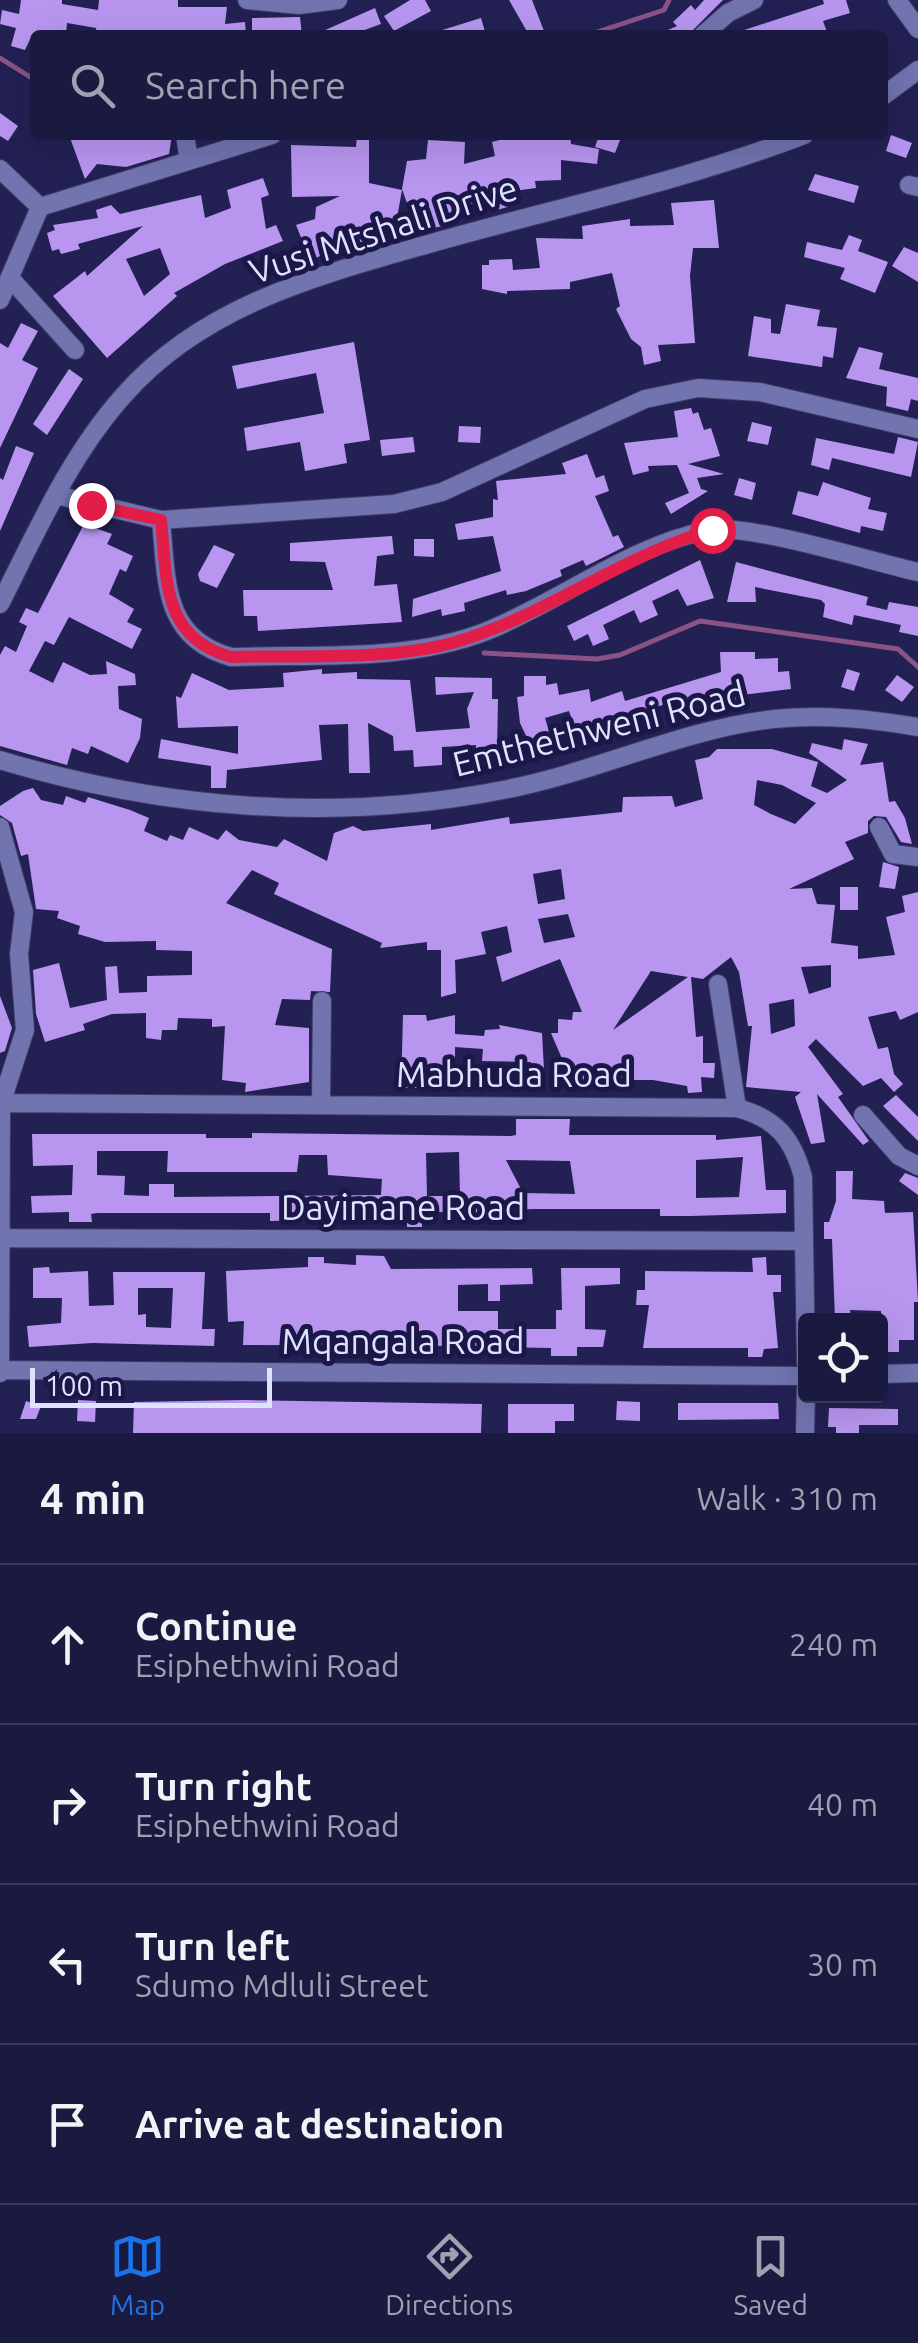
<!DOCTYPE html>
<meta charset="utf-8">
<style>
:root{--surface:#1a193f;--page:#232246;--text:#f1f3f6;--muted:#9fa0b0;--line:#383859;--accent:#1a73e8}
body{margin:0;font-family:Ubuntu,sans-serif;background:var(--page);color:var(--text)}
.controls{position:absolute;right:30px;bottom:30px;display:grid;overflow:hidden;border-radius:10px;box-shadow:0 10px 40px #0002}
.controls button{width:90px;height:90px;display:grid;place-items:center;padding:0;border:0;border-bottom:2px solid var(--line);background:var(--surface);color:var(--text);font:50px sans-serif}
.scale{position:absolute;left:30px;bottom:25px;width:242px;box-sizing:border-box;padding-left:10px;border:5px solid #dfe2fc;border-top:0;font-size:28px;line-height:35px;white-space:nowrap;color:#dfe2fc;-webkit-text-stroke:8px #1b1749;paint-order:stroke}
.stop{position:absolute;width:30px;height:30px;margin:-22px;border:8px solid #e11d48;border-radius:50%;background:#fff}
.stop.end{background:#e11d48;border-color:#fff;box-shadow:0 2px 10px #0008}
.list{margin:0;padding:0;list-style:none}
h2{display:flex;justify-content:space-between;align-items:center;height:130px;margin:0;padding:0 40px;font-size:42px}
h2 small{font-size:32px;font-weight:400;color:var(--muted)}
.list li{display:grid;grid-template-columns:65px 1fr auto;gap:30px;align-items:center;box-sizing:border-box;height:160px;padding:0 40px;border-top:2px solid var(--line)}
.list b{display:block;font-size:38px;white-space:nowrap}
.list p{margin:0;font-size:32px;white-space:nowrap;color:var(--muted)}
.list em{font-size:32px;font-style:normal;color:var(--muted)}
.icon{flex:none;width:55px;height:55px;fill:none;stroke:currentColor;stroke-width:2;stroke-linecap:round;stroke-linejoin:round}
.map{position:relative;flex:none;width:918px;height:1433px;overflow:hidden}
.search{position:absolute;background:var(--surface);box-shadow:0 10px 40px #0002;left:30px;right:30px;top:30px;height:110px;display:flex;align-items:center;gap:25px;box-sizing:border-box;padding:0 35px;border-radius:10px;color:var(--muted);font-size:38px}
.sheet{height:770px;background:var(--surface)}
nav{display:flex;justify-content:space-around;align-items:center;box-sizing:border-box;height:140px;border-top:2px solid var(--line);background:var(--surface);font-size:28px;color:var(--muted)}
nav a{display:grid;justify-items:center;gap:5px}
nav .on{color:var(--accent)}
.map>svg:first-child{display:block}
.lines{fill:none;stroke-linecap:round;stroke-linejoin:round}
.stream{stroke:#8b5385;stroke-width:5}
.building{fill:#b896f0;fill-rule:evenodd}
.minor-casing{stroke:#413c67;stroke-width:20}
.minor{stroke:#7174af;stroke-width:18}
.route{stroke:#e11d48;stroke-width:12}
.labels{text-anchor:middle;dominant-baseline:central;stroke-width:10;stroke-linejoin:round;paint-order:stroke}
.street-label{font-size:35px;fill:#dfe2fc;stroke:#1b1749}
</style>
<div class="map">
<svg width="918" height="1433" viewBox="0 0 918 1433">
<rect width="100%" height="100%" fill="#232154"/>
<g class="lines">
<!-- stream -->
<path class="stream" d="M588,35L664,10L669,0
M0,58L35,80
M484,653L597,659L620,655L700,621L898,649L918,667"/>
</g>
<!-- building -->
<path class="building" d="M21,0H62V4L98,10L99,0H178V7H227L225,24L245,22L246,35H97L96,28L67,23L66,35H32L25,50L11,46L16,28L0,24L2,10L19,14Z
M410,0H425L431,11L394,31L384,16Z
M509,0H532L544,31L529,35Z
M704,0H723L688,35H657L677,26L673,22L691,5L695,10Z
M823,0H846L850,13L823,21L828,35H729L824,4Z
M375,8L381,24L351,35H314Z
M300,17L302,35L252,33V18Z
M481,18L486,35H437L436,32Z
M0,113L18,126L8,141L0,136Z
M69,135H172L169,154L126,167L97,164L85,179Z
M357,135H369V183L402,190L393,240L365,236L364,244H353L354,253L341,255V248L310,260L296,225L315,219L316,207L340,196L292,197L291,145L356,147Z
M518,135H570L571,144L599,149L597,164L561,160V180L535,181L536,188L506,192L511,206L490,212L487,202L464,205V212L441,213L443,226L417,231L402,189L407,161L426,159L428,140L465,142L464,164L495,156L492,142Z
M599,135L620,140L615,153L595,147Z
M891,135L912,143L906,158L886,151Z
M815,174L859,186L854,203L808,190Z
M263,178L269,195L261,198L266,229L276,225L283,241L225,264L174,293L177,296L107,358L53,296L85,271L87,276L143,226L78,244L80,249L61,254L59,249L52,251L47,233L55,230L53,225L98,218L96,210L111,205L120,214L201,195L205,218L231,208L227,190ZM160,248L170,274L144,296L126,259Z
M714,200L719,248H693L690,276L695,343L658,345L661,361L644,365L641,347L631,339L616,309L620,306L612,273L570,282V289L507,291V294L482,289V265H489V260L512,259L513,270L540,268L536,238L583,239L582,226L630,219V226L674,225L671,203Z
M849,235L862,240L858,251L888,262L875,293L840,279L845,268L804,257L807,242L842,250Z
M904,247L918,253V282L892,266Z
M786,304L820,310L817,326L837,328L833,358L823,356L822,367L748,356L754,316L771,319V333L780,334Z
M21,323L38,331L22,360L38,368L0,448V343L8,348Z
M354,342L370,440L344,444L347,463L305,471L300,442L247,451L244,428L324,413L316,373L237,389L232,366Z
M859,347L883,353L879,369L918,378V401L911,399L908,411L886,406L887,387L846,378Z
M69,369L83,379L47,435L33,424Z
M691,408L693,414L698,412L704,430L711,428L720,456L688,464L724,474L697,478L701,489L708,491L671,514L665,503L689,493L677,465L648,466L649,471L633,475L624,443L678,437L674,411Z
M752,422L772,427L768,445L747,441Z
M459,426L481,427L480,443L458,442Z
M413,437L415,452L382,456L380,440Z
M898,437L918,442L911,477L832,458L829,470L811,465L816,438L894,454Z
M16,446L34,453L0,531V478L3,480Z
M587,454L596,478L604,475L609,491L595,496L613,537L618,535L624,547L586,566L583,560L560,570L562,576L526,591L507,595L506,590L464,603L465,611L442,616L441,609L412,617L413,599L501,571L493,536L458,540L455,524L493,517V499L498,500L496,481L566,474L562,463Z
M739,478L756,483L752,500L734,495Z
M823,482L871,498L868,509L887,513L883,531L861,526L860,533L792,514L798,491L818,496Z
M84,524L112,534L107,544L133,556L126,572L120,569L109,594L134,609L127,622L142,629L132,649L69,617L54,645L45,641L29,671L53,683L63,662L90,675L107,674L106,661L135,674L136,685L118,686L119,709L142,719L140,738L128,763L91,746L88,754L72,748L67,765L0,746V655L5,646L16,652L27,626L19,622L26,608L38,613Z
M392,536L394,554L377,556L374,586L397,584L402,622L258,631L257,616H244L243,590H333L325,562L290,561V543Z
M414,539H434V557L414,556Z
M214,545L235,554L217,588L200,581L198,574Z
M700,560L714,598L687,606L678,589L652,601L658,615L640,623L634,610L603,625L609,639L593,646L588,634L574,641L567,626Z
M736,562L868,597L866,605L887,610L889,602L918,607V636L899,632L901,625L854,615L852,625L823,617L825,604L821,600L755,587L756,602H727Z
M720,652H755V659L778,658V672L789,671L791,689L742,695L743,703L722,707L721,696L668,703L577,734L569,711L545,718L551,738L530,744L520,723L517,697L524,696V676H546V685L557,683L559,695L589,689L591,702L622,691L625,701L721,672Z
M322,669V674L357,672V679L410,680L416,732L470,728L467,709L474,692L436,695L435,677L492,678V699H498L497,753H476V745L442,747V765L414,767L413,750L394,751L393,736L368,723L370,773H349L348,724L319,725L322,760L227,770L226,788H211V766L158,758L161,739L238,754V726L178,728L176,696L181,698L192,673L229,690L284,687L283,673Z
M847,669L860,673L854,691L841,687Z
M897,675L914,687L902,702L885,690Z
M844,739L868,744L860,765L883,762L889,802L895,801L905,818L912,844L901,842L886,817L874,816L868,821V833L845,842L854,859L789,889L812,888L817,904L835,905L831,943L858,946V959L895,955L886,917L905,912L902,896L918,892V1012L900,1020L896,1011L868,1017L878,1049L888,1047L894,1074L903,1084L894,1092L881,1078L863,1086L816,1039L808,1047L843,1094L838,1097L869,1141L863,1145L817,1094L825,1142L811,1144L795,1097L801,1092L746,1087L752,1026H748L739,972L731,957L703,979L691,977L696,1037L703,1036V1063H715L714,1078L701,1077L702,1092L688,1093L687,1086L653,1080H610L575,1089L551,1033H558V1019L572,1020L573,1012H582L560,959L502,982L496,957L512,952L507,926L481,932L486,954L455,960L456,993L441,997V950H427V942L380,948L382,943L274,894L279,883L252,870L226,903L332,949L330,992L311,991L310,1000L282,999L275,1025L309,1028V1082L245,1092L246,1083L222,1080L225,1026L212,1027V1019L178,1018L177,1030H162L161,1040L146,1038V1013L112,1014L83,1024L85,1030L45,1042L36,1014L33,970L59,963L70,1008L107,1000L105,967L117,966L119,993L147,992V976L192,975V951L156,950V941L105,942L78,934L80,926L57,918L59,911L36,909L28,854L21,856L12,823L0,815V806L23,791L33,788L41,800L63,805L66,796L85,803L88,797L130,810L149,818L144,831L167,841L170,835L183,840L189,827L218,840L226,830L239,840L277,847L284,839L327,861L334,833L353,826L363,831L431,824V830L509,817L510,824L622,812L623,797L672,796L675,807L703,799L695,760L709,757L717,749H772L818,762L811,786L827,793L847,780L809,753L812,743L842,750ZM757,780L782,785L816,803L795,824L771,814L754,805ZM561,869L565,899L538,904L533,874ZM568,914L575,937L544,943L538,919ZM831,965V987L809,994L801,967ZM651,971L688,977L613,1030ZM794,999L795,1026L771,1034L769,1004Z
M883,862L899,867L895,889L879,887Z
M840,887H858V910H840Z
M0,996L12,1028L5,1051L0,1053Z
M403,1015H426L427,1021L455,1015V1034L484,1036L485,1030L500,1029L499,1025L542,1033L544,1070L532,1071L531,1062L482,1061L483,1049L455,1047V1064L449,1063L450,1083L441,1084L440,1088H401Z
M896,1095L918,1117V1141L883,1106Z
M516,1119H570L569,1135H716V1140L761,1136L766,1190H786V1213L691,1216H660V1209H534L510,1210L511,1215L440,1212L422,1213V1227H407V1213L318,1212L315,1220L270,1221V1213H97L91,1214L92,1222H69V1212L32,1213L31,1196L72,1195L73,1165L33,1166L32,1134H206V1138H252V1133L511,1136L516,1135ZM97,1151H168L167,1172H297L299,1155H327L328,1175L382,1179L381,1195L174,1197V1184H149V1196L124,1195L125,1176L97,1175ZM459,1152L460,1196H427L426,1153ZM743,1157L739,1197L696,1198V1160ZM506,1160L570,1161L575,1194L523,1193Z
M836,1171H853L852,1199L884,1201L885,1213L913,1212L918,1302H914V1340H899V1352H882L881,1311L850,1310L851,1320H835L832,1239H824V1222H829L836,1201Z
M905,1173L918,1178V1195L899,1181Z
M356,1255L384,1256L391,1269L532,1268L533,1284L500,1285V1301H488V1284L458,1285V1311H498V1329H556V1310H562L561,1268H620V1284L585,1286V1329L606,1330L603,1347H577V1356H551V1348L496,1347V1351H484V1347L474,1346L243,1345L244,1321L228,1322L226,1271L308,1267V1257H324V1263L356,1265Z
M766,1257L767,1275H781V1292H773L778,1348L764,1349L762,1357H748V1348H643L649,1305H636L637,1290H645V1271L753,1272L752,1258Z
M49,1267L50,1273L88,1271L89,1306L114,1305L113,1272H205L202,1329H215L214,1346L93,1343L29,1347L27,1326L61,1323L62,1298H33V1268ZM138,1288H173L171,1328L146,1327V1314L138,1315Z
M78,1400L96,1401L95,1422L77,1421Z
M245,1400L482,1404L481,1433H133L134,1402Z
M26,1401L41,1406L36,1419H20Z
M617,1401L640,1402V1421L616,1420Z
M678,1403H778L779,1419L678,1420Z
M508,1404H574V1421H555V1433H508Z
M829,1408L898,1409V1425H859V1433H836V1427H828Z"/>
<g class="lines">
<!-- minor casing -->
<g class="minor-casing">
<path id="minor" d="M247,0L299,5L338,0
M897,0L918,29
M703,35L728,13L754,0
M883,96L918,70
M185,135L189,160
M0,169L40,207L0,300
M909,185L918,187
M40,207L272,135
M11,279L75,350
M56,495L161,520L394,504L442,492L645,399L698,388L760,392L918,429
M161,520C167,580 162,638 231,657C314,654 409,662 487,631C561,601 631,545 709,530C748,523 873,562 918,572
M0,604C36,533 70,455 124,395C206,302 325,274 439,241C560,207 687,180 804,135
M0,760C163,809 335,823 503,790C594,773 682,729 774,719C823,714 870,719 918,727
M0,827L24,912L19,954L25,1030L1,1104L0,1373
M879,827L893,854L918,857
M718,984L737,1108
M0,1103L737,1108C776,1118 793,1139 803,1177L806,1364
M321,1105L322,1001
M863,1115L899,1156L918,1166
M2,1238L803,1241
M1,1370L806,1376
M880,1374L918,1373
M805,1433L806,1388"/>
</g>
<!-- minor -->
<use href="#minor" class="minor"/>
</g>
<g class="lines">
<!-- route -->
<path class="route" d="M91,505L161,520C167,580 162,638 231,657C299,655 387,661 452,643C543,618 620,556 712,530"/>
</g>
<g class="labels">
<!-- street labels -->
<g class="street-label">
<text transform="translate(383 229) rotate(-18)">Vusi Mtshali Drive</text>
<text transform="translate(599 728) rotate(-14)">Emthethweni Road</text>
<text x="514" y="1074">Mabhuda Road</text>
<text x="403" y="1207">Dayimane Road</text>
<text x="403" y="1341">Mqangala Road</text>
</g>
</g>
</svg>
<div class="controls">
<button><svg class="icon" aria-label="locate" viewBox="0 0 24 24"><circle cx="12" cy="12" r="6"/><path d="M12 2v4M12 18v4M2 12h4M18 12h4"/></svg></button>
</div>
<div class="scale">100 m</div>
<div class="stop" style="left:712px;top:530px"></div>
<div class="stop end" style="left:91px;top:505px"></div>
<div class="search"><svg class="icon" aria-label="search" viewBox="0 0 24 24"><circle cx="10" cy="10" r="6"/><path d="M15 15l6 6"/></svg>Search here</div>
</div>
<section class="sheet">
<h2>4 min<small>Walk · 310 m</small></h2>
<ul class="list">
<li><svg class="icon" aria-label="ahead" viewBox="0 0 24 24"><path d="M12 20V5M6 11l6-6 6 6"/></svg><div><b>Continue</b><p>Esiphethwini Road</p></div><em>240 m</em></li>
<li><svg class="icon" aria-label="right" viewBox="0 0 24 24"><path d="M7 20v-9h11M14 6l5 5-5 5"/></svg><div><b>Turn right</b><p>Esiphethwini Road</p></div><em>40 m</em></li>
<li><svg class="icon" aria-label="left" viewBox="0 0 24 24"><path d="M17 20v-9H6M10 6l-5 5 5 5"/></svg><div><b>Turn left</b><p>Sdumo Mdluli Street</p></div><em>30 m</em></li>
<li><svg class="icon" aria-label="arrive" viewBox="0 0 24 24"><path d="M6 21V4h12l-3 4 3 4H6"/></svg><div><b>Arrive at destination</b></div></li>
</ul>
</section>
<nav>
<a class="on"><svg class="icon" aria-label="map" viewBox="0 0 24 24"><path d="M3 6l6-2 6 2 6-2v14l-6 2-6-2-6 2zM9 4v14M15 6v14"/></svg>Map</a>
<a><svg class="icon" aria-label="directions" viewBox="0 0 24 24"><path d="M12 3l9 9-9 9-9-9zM9 14v-3h6M13 9l2 2-2 2"/></svg>Directions</a>
<a><svg class="icon" aria-label="saved" viewBox="0 0 24 24"><path d="M7 4h10v16l-5-4-5 4z"/></svg>Saved</a>
</nav>
